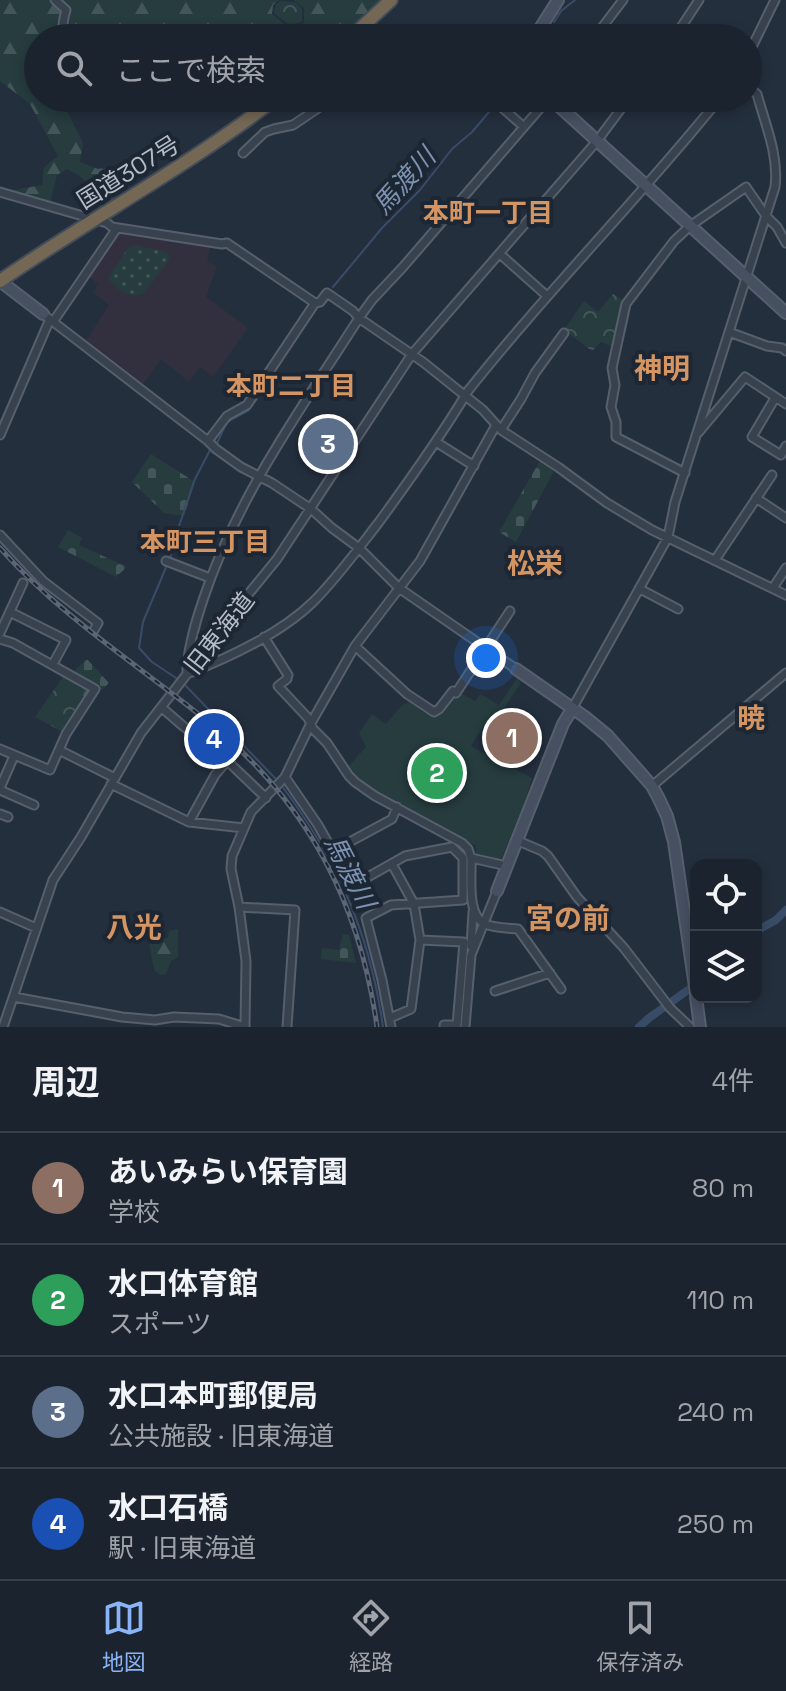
<!DOCTYPE html>
<html lang="ja">
<meta charset="utf-8">
<style>
:root{--surface:#1b232e;--page:#282f3a;--text:#f1f3f6;--muted:#a0a4aa;--line:#39404a;--accent:#8ab4f8}
body{margin:0;font-family:"Space Grotesk","Noto Sans JP",sans-serif;background:var(--page);color:var(--text)}
.controls{position:absolute;right:24px;bottom:24px;display:grid;overflow:hidden;border-radius:16px;box-shadow:0 4px 12px #0003}
.controls button{width:72px;height:72px;display:grid;place-items:center;padding:0;border:0;border-bottom:2px solid var(--line);background:var(--surface);color:var(--text);font:40px sans-serif}
.you{position:absolute;left:486px;top:658px;width:28px;height:28px;margin:-20px;border:6px solid #fff;border-radius:50%;background:#1a73e8;box-shadow:0 0 0 12px #1a73e833}
.badge{display:grid;place-items:center;width:52px;height:52px;border-radius:50%;background:var(--accent);color:#fff;font-size:26px;font-weight:700}
.pin{position:absolute;translate:-50% -50%;border:4px solid #fff;box-shadow:0 2px 8px #0006}
.list{margin:0;padding:0;list-style:none}
h2{display:flex;justify-content:space-between;align-items:center;height:104px;margin:0;padding:0 32px;font-size:34px}
h2 small{font-size:26px;font-weight:400;color:var(--muted)}
.list li{display:grid;grid-template-columns:52px 1fr auto;gap:24px;align-items:center;box-sizing:border-box;height:112px;padding:0 32px;border-top:2px solid var(--line)}
.list b{display:block;font-size:30px;white-space:nowrap}
.list p{margin:0;font-size:26px;white-space:nowrap;color:var(--muted)}
.list em{font-size:26px;font-style:normal;color:var(--muted)}
.icon{flex:none;width:44px;height:44px;fill:none;stroke:currentColor;stroke-width:2;stroke-linecap:round;stroke-linejoin:round}
.map{position:relative;flex:none;width:786px;height:1027px;overflow:hidden}
.search{position:absolute;background:var(--surface);box-shadow:0 4px 12px #0003;left:24px;right:24px;top:24px;height:88px;display:flex;align-items:center;gap:20px;box-sizing:border-box;padding:0 28px;border-radius:44px;color:var(--muted);font-size:30px}
.sheet{height:552px;background:var(--surface)}
nav{display:flex;justify-content:space-around;align-items:center;box-sizing:border-box;height:112px;border-top:2px solid var(--line);background:var(--surface);font-size:22px;color:var(--muted)}
nav a{display:grid;justify-items:center;gap:4px}
nav .on{color:var(--accent)}
.map>svg:first-child{display:block}
.medical{fill:#32303f}
.grass{fill:url(#grass-dots)}
.forest{fill:url(#forest-firs)}
.cemetery{fill:url(#cemetery-stones)}
.park{fill:url(#park-crowns)}
.pitch{fill:#263c3f}
.lines{fill:none;stroke-linecap:round;stroke-linejoin:round}
.stream{stroke:#394c67;stroke-width:2}
.canal{stroke:#394c67;stroke-width:8}
.street-casing{stroke:#565f6c;stroke-width:11}
.secondary-casing{stroke:#565f6c;stroke-width:14}
.highway-casing{stroke:#434c59;stroke-width:16}
.street{stroke:#38414e;stroke-width:7}
.secondary{stroke:#465061;stroke-width:10}
.highway{stroke:#746855;stroke-width:12}
.rail-casing{stroke:#5a6575;stroke-width:5}
.rail{stroke:#1d2633;stroke-width:2;stroke-dasharray:6;stroke-linecap:butt}
.labels{text-anchor:middle;dominant-baseline:central;stroke-width:8;stroke-linejoin:round;paint-order:stroke}
.street-label{font-size:24px;fill:#b4bcc9;stroke:#1d2633}
.water-label{font-size:26px;font-style:italic;fill:#7c92b1;stroke:#1d2633}
.neighbourhood-label{font-size:26px;font-weight:bold;fill:#d59563;stroke:#1d2633}
.quarter-label{font-size:28px;font-weight:bold;fill:#d59563;stroke:#1d2633}
</style>
<div class="map">
<svg width="786" height="1027" viewBox="0 0 786 1027">
<defs>
<pattern id="grass-dots" width="8" height="8" patternUnits="userSpaceOnUse" patternTransform="scale(2)"><rect width="8" height="8" fill="#263c3f"/><path d="M2 2h.1M6 6h.1" fill="none" stroke="#435659" stroke-width="1.8" stroke-linecap="round"/></pattern>
<pattern id="forest-firs" width="22" height="20" patternUnits="userSpaceOnUse" patternTransform="scale(2)"><rect width="22" height="20" fill="#263c3f"/><path d="M5 1l3.5 6h-7zM16 11l3.5 6h-7z" fill="#435659"/></pattern>
<pattern id="cemetery-stones" width="16" height="16" patternUnits="userSpaceOnUse" patternTransform="scale(2)"><rect width="16" height="16" fill="#263c3f"/><path d="M2 7V4a2 2 0 0 1 4 0v3zM10 15v-3a2 2 0 0 1 4 0v3z" fill="#435659"/></pattern>
<pattern id="park-crowns" width="20" height="18" patternUnits="userSpaceOnUse" patternTransform="scale(2)"><rect width="20" height="18" fill="#263c3f"/><path d="M2 6a3 3 0 1 1 6 0M12 15a3 3 0 1 1 6 0" fill="none" stroke="#435659"/></pattern>
</defs>
<rect width="100%" height="100%" fill="#242f3e"/>
<!-- medical -->
<path class="medical" d="M119,230L211,245L207,262L217,266L206,297L248,328L213,377L200,367L189,382L161,359L142,386L85,342L109,305L93,293L98,284L89,277Z"/>
<!-- grass -->
<path class="grass" d="M136,245L166,252L170,259L143,294C129,299 117,290 108,278L128,248Z"/>
<!-- forest -->
<path class="forest" d="M0,0H279L273,5L272,14L288,27L296,26L304,23V8L294,0H381L361,21L341,38H38V98H66L64,105L83,143L80,162L98,169L112,166L121,183L117,198L101,206L90,199L93,189L80,176L67,169L57,175L50,202L9,191L42,185L44,167L58,156L30,104L0,81Z
M163,921L162,939L168,938L169,931L178,929V957L171,961L166,974L161,975L155,971C151,956 142,927 163,921Z"/>
<!-- cemetery -->
<path class="cemetery" d="M151,454L195,482L184,516L164,513L132,482Z
M541,459L554,467V471L516,542L499,532Z
M68,530L82,538L79,545L127,567L116,577L58,547Z
M87,659L109,683L102,690L72,673Z
M343,934L349,935L356,963L321,959L322,948L339,950Z"/>
<!-- park -->
<path class="park" d="M280,1L295,2L302,8V22L289,25L274,13L276,5Z
M613,294L624,301L615,348L601,342L592,351L564,330L584,301L598,312Z
M65,674L90,688L91,692L63,732L35,717Z"/>
<!-- pitch -->
<path class="pitch" d="M517,678L521,683L490,729L484,726L471,746L532,778L525,802L500,862L476,856V846L371,791L347,768L366,747L359,733L372,714L386,724L403,704L411,703L426,714H438L451,696L456,697L459,692L475,701L480,694L499,705Z"/>
<g class="lines">
<!-- stream -->
<path class="stream" d="M554,22L561,11L575,0
M333,287L382,228L420,190L452,149L472,132L495,105
M217,443L227,422L249,410
M178,529L195,479L210,450
M177,535L172,553L143,622L139,648L152,662L179,680
M184,684L277,780
M282,786C338,861 370,934 383,1027"/>
<!-- canal -->
<path class="canal" d="M756,931L776,920L786,910
M639,1027L649,1018L688,990"/>
<!-- street casing -->
<g class="street-casing">
<path id="street" d="M55,0L66,10C63,21 60,30 70,38
M460,38L469,32L476,38
M594,38L623,0
M674,38L699,0
M748,55L775,0
M484,101L498,104L524,127
M243,153L265,132L274,129L293,125L333,98
M0,192L107,223L112,227L222,244L227,243L315,303L320,302L327,293L353,311L359,318L423,362L483,410L501,430L558,467L607,503L652,530L786,595
M500,254L547,296
M43,314L208,441L216,449L241,467L272,483L311,509L332,528L359,548L399,588L516,669
M53,322L117,228
M729,332L767,346L782,348L786,351
M464,396C545,293 638,200 720,98
M775,398L752,437L781,455L786,446
M501,430L521,399L535,373L564,333
M698,433L745,377L786,404
M0,435L50,319
M208,441L227,416L247,405L315,303
M436,442L474,466
M685,473L616,437V422L611,407L615,385L612,368L626,304L674,241L690,226L746,187L766,216L777,227L786,243
M756,498L786,518
M0,535L43,581L98,623L94,630
M715,560L772,475
M166,561L210,578
M773,588L786,568
M640,589L678,609
M10,612L66,640L53,664
M0,633L23,583
M264,637L288,675L287,679L278,686L308,718L313,729L327,743L349,776L355,782L375,796L462,843L468,849L471,858C472,876 466,915 485,924C494,928 508,928 518,929L561,989
M0,639L13,643L95,689L66,734L50,770L0,749
M355,646L407,694L434,712L439,709L453,691L456,693L510,611
M187,665C190,641 195,624 203,600C237,497 301,409 359,318L372,300L403,267L549,98
M187,674C228,658 280,634 313,602C337,578 358,549 379,522C409,481 438,440 465,396
M161,707L183,726L217,751L266,798
M572,709L668,537L675,502L775,187C779,155 765,124 757,94L748,87
M59,750L115,778
M285,777L318,825L352,886L405,856L452,847L463,858V900L391,905L366,918L382,980L391,1027
M111,784L189,822L244,828
M652,786L786,673
M0,788L14,756
M0,790L34,805
M0,814L8,817
M189,822L215,775L227,761
M516,840L542,851L548,856L577,897L624,948L670,1008L690,1027
M333,851L392,819L397,807
M471,858L507,866
M239,907L295,910L287,1027
M0,912L36,928
M420,940L464,942L457,1025H444
M471,946L473,912
M495,991L550,973
M14,997L122,1017L155,1020L174,1017L219,1019L245,1027
M390,1018L411,1009L420,940L414,904L392,864
M3,1027L53,880L81,837L141,733L187,674V668L193,659L224,624L277,559L412,354L597,141L629,98
M245,1027L246,961L239,907L231,869L232,856L251,812L285,777L311,723L355,646L420,561L496,425
M465,1027L471,955L497,891"/>
</g>
<!-- secondary casing -->
<g class="secondary-casing">
<path id="secondary" d="M534,38L558,0
M550,98L786,313
M0,281L43,314
M516,669L585,717L608,736L652,786L658,797L667,816L674,842L696,994
M497,891L563,724L572,709
M696,997L700,1027"/>
</g>
<!-- highway casing -->
<g class="highway-casing">
<path id="highway" d="M350,38L391,0
M0,281C91,218 189,166 276,98"/>
</g>
<!-- street -->
<use href="#street" class="street"/>
<!-- secondary -->
<use href="#secondary" class="secondary"/>
<!-- highway -->
<use href="#highway" class="highway"/>
<!-- rail casing -->
<g class="rail-casing">
<path id="rail" d="M0,548C61,617 140,666 211,724C308,804 360,903 377,1027"/>
</g>
<!-- rail -->
<use href="#rail" class="rail"/>
</g>
<g class="labels">
<!-- street labels -->
<g class="street-label">
<text transform="translate(128 172) rotate(-32)">国道307号</text>
<text transform="translate(219 633) rotate(-52)">旧東海道</text>
</g>
<!-- water labels -->
<g class="water-label">
<text transform="translate(404 181) rotate(-48)">馬渡川</text>
<text transform="translate(350 872) rotate(63)">馬渡川</text>
</g>
<!-- neighbourhood labels -->
<g class="neighbourhood-label">
<text x="488" y="213">本町一丁目</text>
<text x="291" y="386">本町二丁目</text>
<text x="205" y="542">本町三丁目</text>
</g>
<!-- quarter labels -->
<g class="quarter-label">
<text x="662" y="368">神明</text>
<text x="535" y="563">松栄</text>
<text x="751" y="718">暁</text>
<text x="568" y="918">宮の前</text>
<text x="134" y="927">八光</text>
</g>
</g>
</svg>
<div class="controls">
<button><svg class="icon" aria-label="locate" viewBox="0 0 24 24"><circle cx="12" cy="12" r="6"/><path d="M12 2v4M12 18v4M2 12h4M18 12h4"/></svg></button>
<button><svg class="icon" aria-label="layers" viewBox="0 0 24 24"><path d="M12 4l9 5-9 5-9-5zM3 14l9 5 9-5"/></svg></button>
</div>
<div class="you"></div>
<div class="pin badge" style="left:512px;top:738px;background:#8d6e63">1</div>
<div class="pin badge" style="left:437px;top:773px;background:#2e9e5b">2</div>
<div class="pin badge" style="left:328px;top:444px;background:#5c6f8a">3</div>
<div class="pin badge" style="left:214px;top:739px;background:#1a4fb4">4</div>
<div class="search"><svg class="icon" aria-label="search" viewBox="0 0 24 24"><circle cx="10" cy="10" r="6"/><path d="M15 15l6 6"/></svg>ここで検索</div>
</div>
<section class="sheet">
<h2>周辺<small>4件</small></h2>
<ul class="list">
<li><span class="badge" style="background:#8d6e63">1</span><div><b>あいみらい保育園</b><p>学校</p></div><em>80 m</em></li>
<li><span class="badge" style="background:#2e9e5b">2</span><div><b>水口体育館</b><p>スポーツ</p></div><em>110 m</em></li>
<li><span class="badge" style="background:#5c6f8a">3</span><div><b>水口本町郵便局</b><p>公共施設 · 旧東海道</p></div><em>240 m</em></li>
<li><span class="badge" style="background:#1a4fb4">4</span><div><b>水口石橋</b><p>駅 · 旧東海道</p></div><em>250 m</em></li>
</ul>
</section>
<nav>
<a class="on"><svg class="icon" aria-label="map" viewBox="0 0 24 24"><path d="M3 6l6-2 6 2 6-2v14l-6 2-6-2-6 2zM9 4v14M15 6v14"/></svg>地図</a>
<a><svg class="icon" aria-label="directions" viewBox="0 0 24 24"><path d="M12 3l9 9-9 9-9-9zM9 14v-3h6M13 9l2 2-2 2"/></svg>経路</a>
<a><svg class="icon" aria-label="saved" viewBox="0 0 24 24"><path d="M7 4h10v16l-5-4-5 4z"/></svg>保存済み</a>
</nav>
